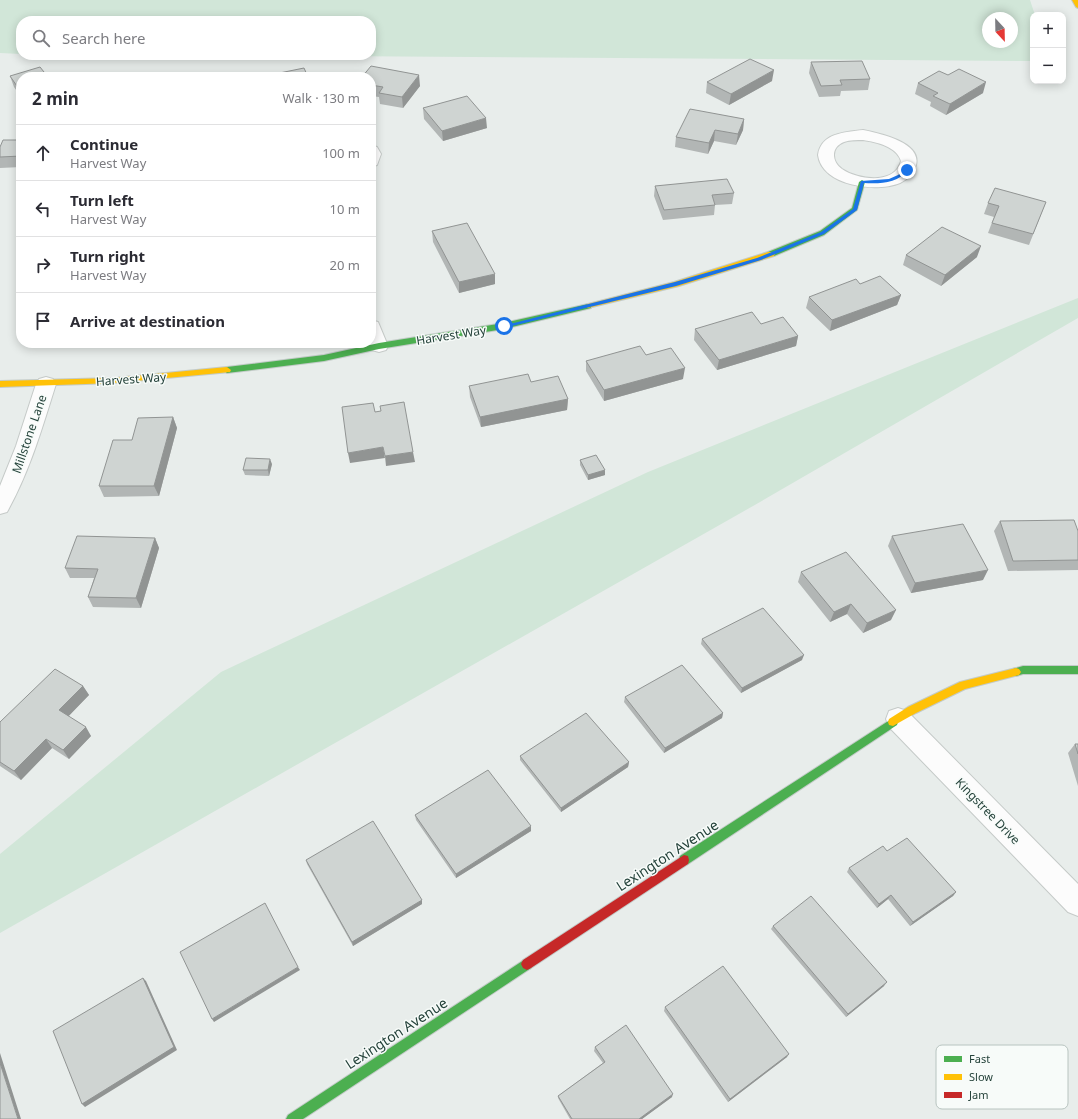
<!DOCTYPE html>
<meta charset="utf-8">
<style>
:root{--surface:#fff;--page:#f2f2f3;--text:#2b2b33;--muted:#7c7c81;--line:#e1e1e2}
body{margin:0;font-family:"Noto Sans",sans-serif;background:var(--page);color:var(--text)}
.controls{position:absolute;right:12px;top:12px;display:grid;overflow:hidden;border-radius:8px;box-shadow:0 2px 10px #0003}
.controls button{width:36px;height:36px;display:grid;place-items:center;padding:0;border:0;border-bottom:1px solid var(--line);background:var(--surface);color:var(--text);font:20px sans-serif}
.compass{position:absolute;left:982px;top:12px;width:36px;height:36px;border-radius:50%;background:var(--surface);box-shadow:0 2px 10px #0003;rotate:158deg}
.stop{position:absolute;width:12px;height:12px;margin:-9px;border:3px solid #1a73e8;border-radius:50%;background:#fff}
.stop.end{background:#1a73e8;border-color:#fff;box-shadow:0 1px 4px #0008}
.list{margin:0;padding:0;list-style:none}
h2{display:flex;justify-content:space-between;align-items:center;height:52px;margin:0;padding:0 16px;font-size:17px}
h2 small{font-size:13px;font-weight:400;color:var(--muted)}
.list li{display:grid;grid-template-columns:26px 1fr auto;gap:12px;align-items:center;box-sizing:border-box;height:56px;padding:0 16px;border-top:1px solid var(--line)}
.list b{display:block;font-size:15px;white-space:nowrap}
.list p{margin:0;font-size:13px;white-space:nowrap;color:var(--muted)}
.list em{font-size:13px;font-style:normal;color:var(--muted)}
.icon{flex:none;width:22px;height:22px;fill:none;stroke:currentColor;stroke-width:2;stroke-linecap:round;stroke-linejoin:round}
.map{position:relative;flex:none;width:1078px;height:1119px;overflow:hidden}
.search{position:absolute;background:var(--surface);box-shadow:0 2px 10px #0003;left:16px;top:16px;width:360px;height:44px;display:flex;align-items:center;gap:10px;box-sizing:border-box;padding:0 14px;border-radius:16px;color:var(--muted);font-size:15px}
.panel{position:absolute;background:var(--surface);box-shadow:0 2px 10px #0003;left:16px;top:72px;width:360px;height:276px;border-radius:16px}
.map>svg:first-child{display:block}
.green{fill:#d1e6d8;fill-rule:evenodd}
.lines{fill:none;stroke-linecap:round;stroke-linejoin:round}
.street-casing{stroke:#c5cac8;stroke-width:2}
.fast-casing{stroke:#c3cbc8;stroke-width:2}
.slow-casing{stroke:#c3cbc8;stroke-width:2}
.jam-casing{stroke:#c3cbc8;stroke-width:2}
.street{fill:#fcfcfc;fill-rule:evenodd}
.fast{fill:#4caf50;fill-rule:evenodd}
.slow{fill:#ffc107;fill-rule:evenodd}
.jam{fill:#c62828;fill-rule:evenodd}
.wall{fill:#b2b6b5}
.shaded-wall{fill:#919493}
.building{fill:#cfd4d2;stroke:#919493}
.route{fill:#1a73e8}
.labels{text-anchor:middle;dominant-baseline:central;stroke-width:3;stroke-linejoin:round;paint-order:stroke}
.street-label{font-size:12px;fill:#24423a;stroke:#f7fbf9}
.near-street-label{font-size:14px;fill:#24423a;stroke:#f7fbf9}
.key{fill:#f7fbf9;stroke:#b8c4c0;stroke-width:1}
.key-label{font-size:11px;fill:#24423a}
</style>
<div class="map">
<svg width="1078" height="1119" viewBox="0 0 1078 1119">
<rect width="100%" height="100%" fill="#e8edeb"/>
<!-- green -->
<path class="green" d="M0,0H1030L1035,15H1033V61L198,55H371V21H21V54L0,53ZM988,18H1012V42H988Z
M1078,298V318L753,506L0,933V854L221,672L648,472Z"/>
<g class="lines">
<!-- street casing -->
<g class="street-casing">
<path id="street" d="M863,130C878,133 922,142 916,165C914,173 908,179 900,183C876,193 822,186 818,155C821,133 845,132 863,130ZM863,140C877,142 897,147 901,161C895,185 858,180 842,169C831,161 831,147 844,142C850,140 857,140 863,140Z
M371,145L377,147L381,154L377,165L371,167Z
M371,320L378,322L388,346L386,350L379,352L372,350L368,343H371Z
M46,377L53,379L56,384C42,428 30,471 7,512L0,514V486L16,446L36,384L39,379Z
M898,708L907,711L1078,884V916L1068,912L889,727L886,719L889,711Z"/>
</g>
<!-- fast casing -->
<g class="fast-casing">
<path id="fast" d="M862,180L865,182L857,210L824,235L774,256H768V252L820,231L852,208L859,182Z
M588,304H591V308L504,329L379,349L324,361L227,373L223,370L227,367L324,355L379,343L504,323Z
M1023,666H1078V674H1023L1016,676L1013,675L1011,672L1013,669Z
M893,718L897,719L898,722L897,725L688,864L684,865L680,864L679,860L680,856Z
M527,958L531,960L533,964L531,968L303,1119H286L288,1115Z"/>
</g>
<!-- slow casing -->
<g class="slow-casing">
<path id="slow" d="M1072,0H1078V8L1076,7Z
M768,252H771L775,254L774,256L679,286L588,308L584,306L588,304L674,282Z
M227,367L231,370L230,372L114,383L0,387V381L114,378Z
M1016,668L1019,669L1021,672L1019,675L965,689L916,713L893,726L889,725L888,722L889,719L908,707L960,682Z"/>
</g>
<!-- jam casing -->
<g class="jam-casing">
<path id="jam" d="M684,855L688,856L689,860L688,864L531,968L527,970L523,968L521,964L523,960Z"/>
</g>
<!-- street -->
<use href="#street" class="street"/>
<!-- fast -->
<use href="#fast" class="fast"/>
<!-- slow -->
<use href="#slow" class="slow"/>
<!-- jam -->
<use href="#jam" class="jam"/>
</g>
<!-- wall -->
<path class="wall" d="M811,62L870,79L868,90L841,91L840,96L819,97L809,73Z
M10,76L21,77V97L14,87Z
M371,77L420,86L403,108L380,104L379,97L371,96Z
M772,81L729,105L706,93L707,82Z
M918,83L983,93L946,115L930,106L931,102L915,94Z
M423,108L487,128L443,141L424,119Z
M744,119L743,130L736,145L714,141L708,154L675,147L676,137Z
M21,136V167L0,168V147L19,140Z
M655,186L734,193L732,204L715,205L714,215L663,220L654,196Z
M1046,202L1029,245L988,233L994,217L984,214L988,203Z
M432,231L495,284L459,293L433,242Z
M906,255L977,257L941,286L903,265Z
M860,284L901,295L897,305L830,331L806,308L809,297Z
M761,324L798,336L796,346L717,370L694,340L695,329Z
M646,355L683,379L604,401L586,371V361Z
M531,382L568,399L567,410L481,427L470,397L469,386Z
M173,417L177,428L159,496L104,497L99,486L132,440Z
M580,460L605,475L588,480L580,465Z
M272,464L269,476L245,475L243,470Z
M1000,521L1078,531V570L1008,571L994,531Z
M892,536L983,580L911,593L888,546Z
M155,538L159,548L141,608L93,607L88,597L94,578H70L65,568Z
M801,572L891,620L863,633L847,614L830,622L798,582Z
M702,639L802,660L741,693L701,644Z
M83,686L89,695L68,716L91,736L69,759L52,748L21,780L0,766V722Z
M625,697L723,713L722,718L664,753L624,702Z
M1075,744H1078V786L1068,753Z
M520,756L629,762L628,767L561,812L520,760Z
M415,815L531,831L456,878L416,820Z
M887,851L956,892L953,896L910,926L888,899L877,908L847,872L849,868Z
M306,860L422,904L353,946L307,864Z
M773,926L884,986L846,1017L771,929Z
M665,1007L787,1057L728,1102L664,1011Z
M595,1047L672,1097L642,1119H570L558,1098V1096L603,1063L594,1051Z"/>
<!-- shaded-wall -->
<path class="shaded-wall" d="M774,70L772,81L729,105L731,94Z
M419,75L420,86L403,108L402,97Z
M986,82L983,93L946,115L950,104Z
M486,118L487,128L443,141L442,131Z
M744,119L743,130L736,145L738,134Z
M715,130L714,141L708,154L709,143Z
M981,246L977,257L941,286L945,275Z
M495,274V284L459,293V282Z
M901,295L897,305L830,331L832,320Z
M798,336L796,346L717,370L719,360Z
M685,368L683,379L604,401V390Z
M568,399L567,410L481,427L480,417Z
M173,417L177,428L159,496L154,486Z
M383,447L385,458L350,463L348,453Z
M413,452L415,462L386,466L385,456Z
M270,459L272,464L269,476L268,470Z
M605,470V475L588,480V475Z
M155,538L159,548L141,608L136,598Z
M988,570L983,580L911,593L915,583Z
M851,604L847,614L830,622L834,612Z
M896,610L891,620L863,633L867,623Z
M804,655L802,660L741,693L742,688Z
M83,686L89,695L65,720L59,710Z
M723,713L722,718L664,753L665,748Z
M86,727L91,736L69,759L63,750Z
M46,739L52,748L21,780L14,771Z
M629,762L628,767L561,812V808Z
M531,826V831L456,878V874Z
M956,892L953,896L910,926L913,922Z
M891,895L888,899L877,908L879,904Z
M422,900V904L353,946L352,942Z
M298,967L300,970L214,1022L212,1019Z
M143,978L146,981L177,1050L85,1107L82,1104Z
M887,982L884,986L846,1017L848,1014Z
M0,1053L21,1119H18L0,1063Z
M789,1054L787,1057L728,1102L730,1099Z
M673,1094L672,1097L642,1119H639Z"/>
<!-- building -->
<path class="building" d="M750,59L774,70L731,94L707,82Z
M862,61L870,79L840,80L842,85L821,86L811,62Z
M371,66L419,75L402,97L379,93L383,87L371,85V77H362Z
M40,67L48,77H21V92L10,76Z
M304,68L308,77H260Z
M959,69L986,82L950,104L933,96L938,93L918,83L939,71L948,75Z
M467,96L486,118L442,131L423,108Z
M690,109L744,119L738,134L715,130L709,143L676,137Z
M21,136V156L0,157V147L3,140H19Z
M727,179L734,193L712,195L715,205L664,210L655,186Z
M995,188L1046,202L1033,234L992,223L999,206L988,203Z
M467,223L495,274L459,282L432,231Z
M942,227L981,246L945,275L906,255Z
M880,276L901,295L832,320L809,297L856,279L860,284Z
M752,312L761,324L783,317L798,336L719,360L695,329Z
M640,346L646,355L671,348L685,368L604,390L586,361Z
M528,374L531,382L558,376L568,399L480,417L469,386Z
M404,402L413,452L385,456L383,447L348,453L342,407L373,403L375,412L381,411L380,406Z
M173,417L154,486H99L113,440H132L138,418Z
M596,455L605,470L588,475L580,460Z
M246,458L270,459L268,470H243Z
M1074,520L1078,531V560L1013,561L1000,521Z
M963,524L988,570L915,583L892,536Z
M77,536L155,538L136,598L88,597L98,569L65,568Z
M846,552L896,610L867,623L851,604L834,612L801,572Z
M763,608L804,655L742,688L702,639Z
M682,665L723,713L665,748L625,697Z
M55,669L83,686L59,710L86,727L63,750L46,739L14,771L0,762V722Z
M586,713L629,762L561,808L520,756Z
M1075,744H1078V754Z
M488,770L531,826L456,874L415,815Z
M373,821L422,900L352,942L306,860Z
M907,838L956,892L913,922L891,895L879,904L849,868L883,846L887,851Z
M811,896L887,982L848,1014L773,926Z
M265,903L298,967L212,1019L180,952Z
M723,966L789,1054L730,1099L665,1007Z
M143,978L174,1047L82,1104L53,1031Z
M626,1025L673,1094L639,1119H572L558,1096L605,1062L595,1047Z
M0,1063L18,1119H0Z"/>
<!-- route -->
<path class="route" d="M907,168L909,170C897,183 881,184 864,183L857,210L824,234L761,260L676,286L504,328L502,326L675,282L757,258L821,232L853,209L861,181L889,179L898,175Z"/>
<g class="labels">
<!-- street labels -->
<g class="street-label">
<text transform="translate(451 335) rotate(-9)">Harvest Way</text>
<text transform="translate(131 379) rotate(-4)">Harvest Way</text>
<text transform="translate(29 434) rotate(-71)">Millstone Lane</text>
<text transform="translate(988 811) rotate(46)">Kingstree Drive</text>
</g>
<!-- near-street labels -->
<g class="near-street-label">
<text transform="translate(667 855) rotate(-33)">Lexington Avenue</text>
<text transform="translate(396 1033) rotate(-33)">Lexington Avenue</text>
</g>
</g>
<!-- legend -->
<rect x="936" y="1045" width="132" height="64" rx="6" class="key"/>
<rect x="944" y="1056" width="18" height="6" fill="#4caf50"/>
<rect x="944" y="1074" width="18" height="6" fill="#ffc107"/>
<rect x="944" y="1092" width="18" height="6" fill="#c62828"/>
<g class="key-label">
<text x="969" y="1063">Fast</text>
<text x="969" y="1081">Slow</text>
<text x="969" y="1099">Jam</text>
</g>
</svg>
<div class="controls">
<button>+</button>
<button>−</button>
</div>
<svg class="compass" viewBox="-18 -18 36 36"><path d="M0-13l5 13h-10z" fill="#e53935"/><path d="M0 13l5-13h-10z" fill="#7c7c81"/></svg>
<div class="stop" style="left:504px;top:326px"></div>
<div class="stop end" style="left:907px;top:170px"></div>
<div class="search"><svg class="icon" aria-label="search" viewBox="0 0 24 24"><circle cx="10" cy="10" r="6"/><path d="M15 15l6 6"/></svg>Search here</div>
<section class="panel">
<h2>2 min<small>Walk · 130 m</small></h2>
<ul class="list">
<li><svg class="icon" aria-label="ahead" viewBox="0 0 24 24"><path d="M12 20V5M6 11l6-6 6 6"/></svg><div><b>Continue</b><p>Harvest Way</p></div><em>100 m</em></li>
<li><svg class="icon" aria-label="left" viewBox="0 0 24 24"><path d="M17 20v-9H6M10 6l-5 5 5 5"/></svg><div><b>Turn left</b><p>Harvest Way</p></div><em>10 m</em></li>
<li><svg class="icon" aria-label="right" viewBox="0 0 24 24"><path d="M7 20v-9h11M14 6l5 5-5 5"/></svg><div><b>Turn right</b><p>Harvest Way</p></div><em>20 m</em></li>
<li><svg class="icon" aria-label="arrive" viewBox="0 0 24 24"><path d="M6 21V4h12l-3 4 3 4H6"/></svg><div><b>Arrive at destination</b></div></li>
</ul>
</section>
</div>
